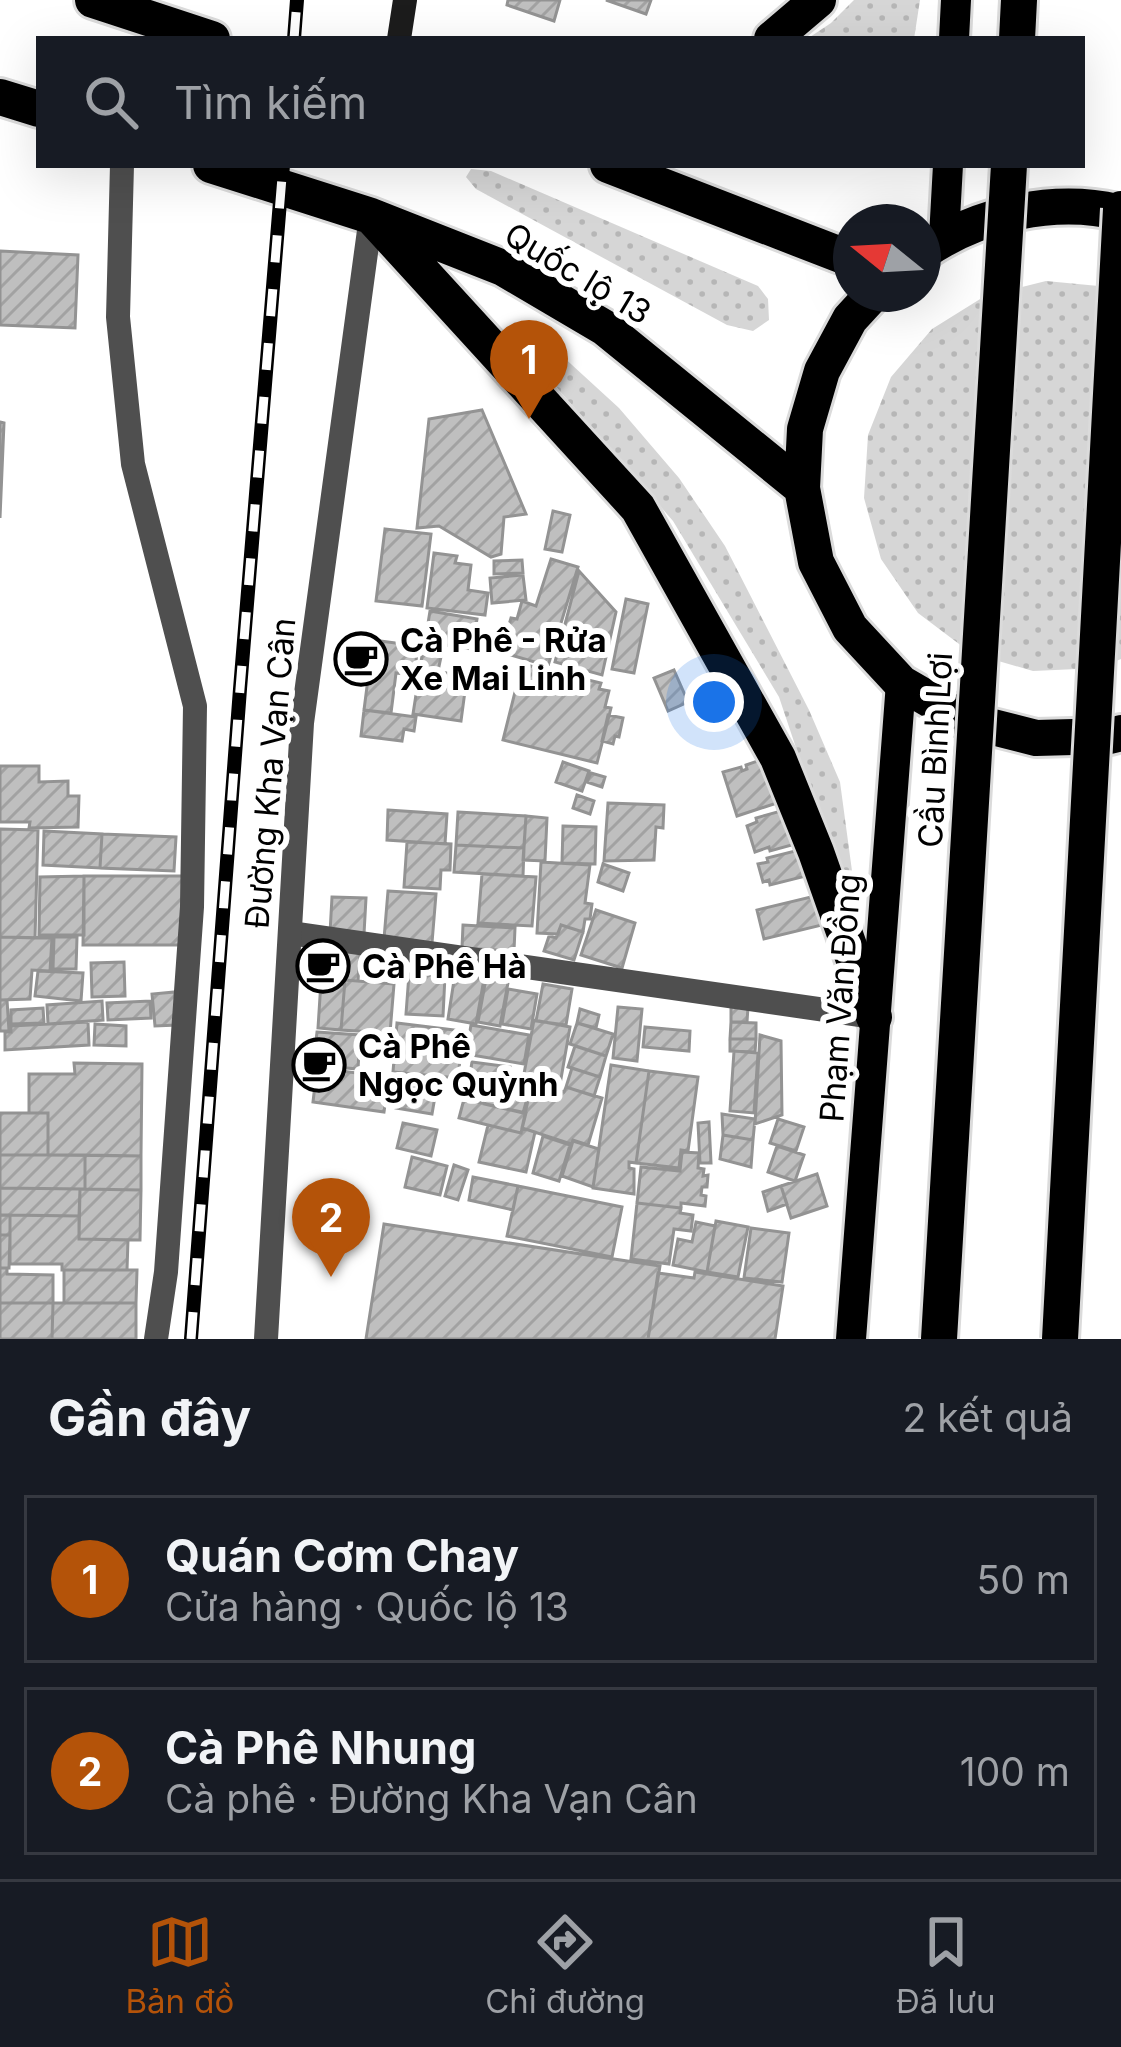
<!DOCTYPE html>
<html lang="vi">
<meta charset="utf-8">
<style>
:root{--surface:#171b24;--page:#20242c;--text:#f1f3f6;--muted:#9ea1a6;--line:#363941;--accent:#b45309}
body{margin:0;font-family:Inter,sans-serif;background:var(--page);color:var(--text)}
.compass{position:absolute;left:833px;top:204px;width:108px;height:108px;border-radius:50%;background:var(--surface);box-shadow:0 12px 48px #0002;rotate:288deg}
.you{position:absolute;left:714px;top:702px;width:42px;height:42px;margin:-30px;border:9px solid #fff;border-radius:50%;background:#1a73e8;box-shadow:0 0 0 18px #1a73e833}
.badge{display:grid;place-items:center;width:78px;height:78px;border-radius:50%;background:var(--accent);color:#fff;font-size:39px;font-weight:700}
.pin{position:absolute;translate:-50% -99px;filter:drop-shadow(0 3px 6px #0008)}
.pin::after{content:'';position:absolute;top:63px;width:42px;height:36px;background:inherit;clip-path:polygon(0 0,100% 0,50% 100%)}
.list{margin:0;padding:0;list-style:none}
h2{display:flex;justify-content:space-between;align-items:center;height:156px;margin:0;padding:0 48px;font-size:51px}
h2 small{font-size:39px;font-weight:400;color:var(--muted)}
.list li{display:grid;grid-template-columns:78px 1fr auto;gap:36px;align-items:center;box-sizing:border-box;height:168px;margin:0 24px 24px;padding:0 24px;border:3px solid var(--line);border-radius:0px}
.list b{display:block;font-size:45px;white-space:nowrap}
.list p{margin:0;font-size:39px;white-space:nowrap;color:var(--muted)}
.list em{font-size:39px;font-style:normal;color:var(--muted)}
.icon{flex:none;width:66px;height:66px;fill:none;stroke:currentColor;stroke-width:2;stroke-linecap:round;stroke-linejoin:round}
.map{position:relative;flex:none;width:1121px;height:1339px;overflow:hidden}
.search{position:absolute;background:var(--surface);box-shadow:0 12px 48px #0002;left:36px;right:36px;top:36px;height:132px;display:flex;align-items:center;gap:30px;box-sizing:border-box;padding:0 42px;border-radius:0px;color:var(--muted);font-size:45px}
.sheet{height:540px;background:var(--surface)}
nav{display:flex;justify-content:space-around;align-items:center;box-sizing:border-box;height:168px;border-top:3px solid var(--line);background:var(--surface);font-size:33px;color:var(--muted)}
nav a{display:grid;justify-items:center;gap:6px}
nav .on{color:var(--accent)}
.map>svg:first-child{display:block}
.grass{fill:url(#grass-dots)}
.building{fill:url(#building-hatch);stroke:#939393;stroke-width:3}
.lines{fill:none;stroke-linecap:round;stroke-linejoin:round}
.primary-casing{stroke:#dbdbdb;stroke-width:36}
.highway-casing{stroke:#dbdbdb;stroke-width:42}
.lane{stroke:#4f4f4f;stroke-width:24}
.street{stroke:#4f4f4f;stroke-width:24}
.secondary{stroke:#1c1c1c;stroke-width:24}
.primary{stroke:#000;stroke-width:30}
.highway{stroke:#000;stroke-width:36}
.rail-casing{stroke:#000;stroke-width:14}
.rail{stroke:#fff;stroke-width:9;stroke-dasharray:27;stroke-linecap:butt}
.highway-bridge-casing{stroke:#dbdbdb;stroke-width:42;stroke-linecap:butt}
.highway-bridge{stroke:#000;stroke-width:36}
.labels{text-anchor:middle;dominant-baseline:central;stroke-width:12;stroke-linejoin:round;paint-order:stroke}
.street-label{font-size:33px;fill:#000;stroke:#fff}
.poi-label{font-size:33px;font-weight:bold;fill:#000;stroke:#fff;text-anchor:start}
</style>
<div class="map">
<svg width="1121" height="1339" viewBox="0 0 1121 1339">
<defs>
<pattern id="grass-dots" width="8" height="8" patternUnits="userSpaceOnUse" patternTransform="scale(3)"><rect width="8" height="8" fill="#d6d6d6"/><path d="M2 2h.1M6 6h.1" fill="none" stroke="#b6b6b6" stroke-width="1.8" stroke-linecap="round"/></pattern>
<pattern id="building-hatch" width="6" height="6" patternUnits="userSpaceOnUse" patternTransform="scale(3)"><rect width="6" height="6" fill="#bfbfbf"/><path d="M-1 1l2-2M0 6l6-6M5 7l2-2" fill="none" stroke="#a2a2a2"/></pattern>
</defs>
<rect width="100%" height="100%" fill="#fff"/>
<!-- grass -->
<path class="grass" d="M854,0H920L914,39H807L831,23Z
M471,169L491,171L758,286L768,299L769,320L753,331L727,325L476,189L466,177Z
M1046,281L1109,287L1121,293V659L1099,668L1033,671L971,653L918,613L881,559L864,498L868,435L891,377L932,329L985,296Z
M515,322L548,343L619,408L679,478L725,546L809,710L840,782L862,945L779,697L673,521L551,381L500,333Z"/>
<!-- building -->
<path class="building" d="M508,0H560L554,21L507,5Z
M606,0H651L646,14Z
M0,251L78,255L75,328L0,325Z
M482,410L526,514L504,517L501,554L491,557L439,526L417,528L429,419Z
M0,422L4,423L0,518Z
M553,511L570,515L562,552L545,549Z
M385,529L431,534L422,606L376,601Z
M434,553L457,556L455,563L471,565L468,590L488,593L485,615L427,608Z
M551,559L578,567L548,666L501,652L511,618L517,619L522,601L536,606Z
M522,560L523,573L494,574V561Z
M579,571L616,612L602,675L555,662Z
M523,575L526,600L492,603L490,578Z
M626,599L648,604L634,673L612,669Z
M430,611L477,619L472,649L425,642Z
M373,640L418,646L414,675L396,673L391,713L364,710Z
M423,649L442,652L438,671L420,669Z
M522,664L601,683L599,689L609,691L605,707L611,708L597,763L503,740Z
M420,669L467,676L461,721L413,714Z
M674,670L688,702L668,711L654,678Z
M364,710L416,717L414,731L404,729L402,741L361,736Z
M608,715L623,718L619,737L615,736L613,744L602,741Z
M769,757L783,801L737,816L723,772L741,767L742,771L747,769L746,765Z
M563,762L589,771L582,791L556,782Z
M0,766H39V782L68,781V796H79L78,827L29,828L30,822H0Z
M591,773L605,777L602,787L587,782Z
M577,795L594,801L590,814L573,808Z
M608,803L664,805L663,828L656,827L654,860L604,861Z
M788,809L799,843L770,851L769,847L755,852L747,826L757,822L756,818Z
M388,810L447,814L445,844L387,840Z
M458,812L526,816L524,848L456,845Z
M526,816L547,818L545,861L523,860Z
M563,826L596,827L595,864L562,863Z
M0,829L38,830L35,938L0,937Z
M44,831L102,834L100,868L43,865Z
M102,834L176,837L174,871L100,868Z
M407,842L451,844L450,870H441L440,889L404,887Z
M456,845L524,848L523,876L454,872Z
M799,850L806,876L770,885L769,880L763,882L758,864L768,862L767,858Z
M541,862L590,865L585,903L592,904L590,919H585L583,932L561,925L558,934L537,933Z
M603,864L629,873L623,891L598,882Z
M482,874L536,877L532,926L478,923Z
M84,876H186V945H83Z
M84,876V935H39L40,877Z
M388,891L436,894L432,943L384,939Z
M815,896L822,925L764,939L757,910Z
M332,897L366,898L364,934L330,933Z
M596,910L635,923L622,968L581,955Z
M463,925L515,928L514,951L462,948Z
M561,925L583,932L574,960L544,951L549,936L556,938Z
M0,937L52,938L50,971L32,970L30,999L0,1000Z
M54,937H77L76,969H53Z
M323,950L360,952L358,981L345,980L341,1030L318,1028Z
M124,962L125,996L92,997L91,963Z
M488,968L510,972L500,1026L478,1022Z
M38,971L83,973L81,1001L35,996Z
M409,974L445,976L443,1016L406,1014Z
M455,974L484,979L476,1024L448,1019Z
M345,980L394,984L390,1033L341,1030Z
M543,984L572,989L566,1025L536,1021Z
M508,989L537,994L531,1029L502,1024Z
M175,992L177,1025L155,1026L152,994Z
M0,1000H7L9,1031H0Z
M102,1001L103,1020L48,1024L47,1005Z
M150,1001L151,1018L108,1020L107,1003Z
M618,1007L642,1009L637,1061L613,1058Z
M731,1007H748L747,1022H731Z
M43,1008L44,1023L11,1024V1010Z
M580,1009L599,1015L596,1028L577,1023Z
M534,1020L570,1027L559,1090L532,1082L529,1092L521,1090Z
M88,1022L89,1045L5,1050V1032H11V1026Z
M731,1022L756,1023V1039H730Z
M397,1023L463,1031L458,1078L393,1072Z
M577,1023L613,1034L606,1056L570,1044Z
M95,1024L126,1026V1046L94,1045Z
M471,1025L529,1035L524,1064L466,1054Z
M645,1027L690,1031L689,1051L643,1047Z
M317,1032L360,1035L358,1069L313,1065Z
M760,1035L781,1041L782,1115L755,1124Z
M730,1039H756L755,1052L730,1051Z
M575,1046L606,1056L600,1077L568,1067Z
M734,1051L758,1053L754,1113L730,1111Z
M472,1062L510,1067L508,1084L469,1080Z
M74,1063L142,1064L141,1156L48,1155V1113H29V1074H75Z
M611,1065L649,1071L636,1163L629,1162V1168L634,1169V1194L593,1188Z
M317,1068L389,1077L384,1112L313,1102Z
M572,1068L600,1077L594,1096L566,1087Z
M649,1071L698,1077L688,1151L681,1150L679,1168L636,1163Z
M401,1079L437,1085L432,1114L396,1108Z
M532,1082L564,1092L566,1087L602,1098L588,1145L573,1140L571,1144L522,1128Z
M491,1084L529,1092L523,1113L484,1104Z
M464,1099L526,1113L521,1133L459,1118Z
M0,1113H48V1155H0Z
M722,1114L755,1119L753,1140L723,1135Z
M778,1119L804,1127L796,1151L770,1143Z
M709,1122L711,1163H700L698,1123Z
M403,1123L437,1130L431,1156L397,1148Z
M488,1125L521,1133L522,1128L535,1132L526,1172L479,1162Z
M723,1135L753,1140L751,1167L720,1159Z
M543,1136L570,1145L559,1181L533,1173Z
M573,1141L599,1149L593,1187L562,1176Z
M777,1146L804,1155L795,1181L768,1172Z
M682,1152L699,1153L698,1168L704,1169L703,1176L708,1175L707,1187H702L701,1195L706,1196L705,1206L681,1203V1208L637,1203L641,1167L680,1171Z
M0,1155H85V1189L0,1188Z
M85,1155L141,1156V1190L85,1189Z
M412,1157L447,1166L440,1195L405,1187Z
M454,1165L468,1170L458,1200L445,1196Z
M817,1174L827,1206L791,1218L781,1186Z
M473,1177L518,1186L513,1210L469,1200Z
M518,1186L622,1207L612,1257L507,1236Z
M781,1186L787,1204L768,1211L763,1192Z
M0,1188L80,1189L79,1216L0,1215Z
M80,1189L141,1190L140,1240L79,1239Z
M637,1203L681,1208L680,1213L693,1215L691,1231L674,1229L669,1264L631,1259Z
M0,1215H10V1235H0Z
M10,1215L79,1216V1239L128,1240L127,1270H62V1264H10Z
M716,1221L748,1227L738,1277L707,1272Z
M696,1222L715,1226L707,1272L673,1265L678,1239L692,1242Z
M384,1224L660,1266L648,1339H366Z
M751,1228L789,1233L782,1282L744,1278Z
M0,1235H10L9,1268H0Z
M0,1268H7V1274L53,1275V1303H0Z
M64,1270H137L136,1303H64Z
M695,1272L783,1286L775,1339H648L658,1273L694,1278Z
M0,1303H53L52,1339H0Z
M53,1303H136V1339H52Z"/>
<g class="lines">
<!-- primary casing -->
<g class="primary-casing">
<path id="primary" d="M954,39L956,0
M944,237L948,165
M851,1339L901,683"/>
</g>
<!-- highway casing -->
<g class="highway-casing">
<path id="highway" d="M93,0L212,39
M772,39L818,0
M1017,39L1019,0
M0,97L39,109
M211,165L371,216L503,268L605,328L802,488
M608,165L851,259
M371,216L638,508L778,758L816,852L874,1017
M923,252C978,214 1055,196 1121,213
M873,294L850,319L822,371L805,429L802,488L816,562L850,628L901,683L965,720L1036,738L1110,736L1121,733"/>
</g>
<!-- lane -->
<path class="lane" d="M290,933L874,1017"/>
<!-- street -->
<path class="street" d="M122,165L118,317L133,464L195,706L192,907L166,1272L156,1339
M266,1339L302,723L371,216"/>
<!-- secondary -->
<path class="secondary" d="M399,39L405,0"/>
<!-- primary -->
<use href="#primary" class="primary"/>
<!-- highway -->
<use href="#highway" class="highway"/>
<!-- rail casing -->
<g class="rail-casing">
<path id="rail" d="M294,39L297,0
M191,1339L240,689L283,165"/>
</g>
<!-- rail -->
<use href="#rail" class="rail"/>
<!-- highway-bridge casing -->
<g class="highway-bridge-casing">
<path id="highway-bridge" d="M939,1339L1009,165
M1060,1339L1121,209"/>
</g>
<!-- highway-bridge -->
<use href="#highway-bridge" class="highway-bridge"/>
</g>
<!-- icons -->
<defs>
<g id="cafe-ring" transform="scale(2.7)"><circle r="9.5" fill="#fff" stroke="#000" stroke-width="1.5"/><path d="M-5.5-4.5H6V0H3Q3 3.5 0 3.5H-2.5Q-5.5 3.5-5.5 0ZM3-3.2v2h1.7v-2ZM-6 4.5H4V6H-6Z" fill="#000"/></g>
</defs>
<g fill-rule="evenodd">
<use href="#cafe-ring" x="361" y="659"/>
<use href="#cafe-ring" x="323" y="966"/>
<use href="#cafe-ring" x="319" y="1065"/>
</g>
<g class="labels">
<!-- street labels -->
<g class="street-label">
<text transform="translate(578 273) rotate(31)">Quốc lộ 13</text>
<text transform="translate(935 750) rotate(-87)">Cầu Bình Lợi</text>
<text transform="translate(270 773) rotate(-85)">Đường Kha Vạn Cân</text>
<text transform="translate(840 998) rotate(-86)">Phạm Văn Đồng</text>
</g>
<!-- poi labels -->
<g class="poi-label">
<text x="400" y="640">Cà Phê - Rửa<tspan x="400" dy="38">Xe Mai Linh</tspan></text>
<text x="362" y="966">Cà Phê Hà</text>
<text x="358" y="1046">Cà Phê<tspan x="358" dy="38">Ngọc Quỳnh</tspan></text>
</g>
</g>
</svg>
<svg class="compass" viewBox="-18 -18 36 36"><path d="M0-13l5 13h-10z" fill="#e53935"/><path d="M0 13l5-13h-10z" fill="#9ea1a6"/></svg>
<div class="you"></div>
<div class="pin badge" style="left:529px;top:419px">1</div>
<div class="pin badge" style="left:331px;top:1277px">2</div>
<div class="search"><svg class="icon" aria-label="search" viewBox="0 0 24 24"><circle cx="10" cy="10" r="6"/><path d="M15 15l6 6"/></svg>Tìm kiếm</div>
</div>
<section class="sheet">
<h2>Gần đây<small>2 kết quả</small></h2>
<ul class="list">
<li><span class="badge">1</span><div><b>Quán Cơm Chay</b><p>Cửa hàng · Quốc lộ 13</p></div><em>50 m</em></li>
<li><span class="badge">2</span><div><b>Cà Phê Nhung</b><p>Cà phê · Đường Kha Vạn Cân</p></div><em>100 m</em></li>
</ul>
</section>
<nav>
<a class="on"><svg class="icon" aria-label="map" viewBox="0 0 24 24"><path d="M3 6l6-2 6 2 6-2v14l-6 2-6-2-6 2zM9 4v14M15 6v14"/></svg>Bản đồ</a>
<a><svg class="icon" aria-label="directions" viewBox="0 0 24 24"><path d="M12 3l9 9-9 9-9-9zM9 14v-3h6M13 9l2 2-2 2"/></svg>Chỉ đường</a>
<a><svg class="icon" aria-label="saved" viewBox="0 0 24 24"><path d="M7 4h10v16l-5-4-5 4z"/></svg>Đã lưu</a>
</nav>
